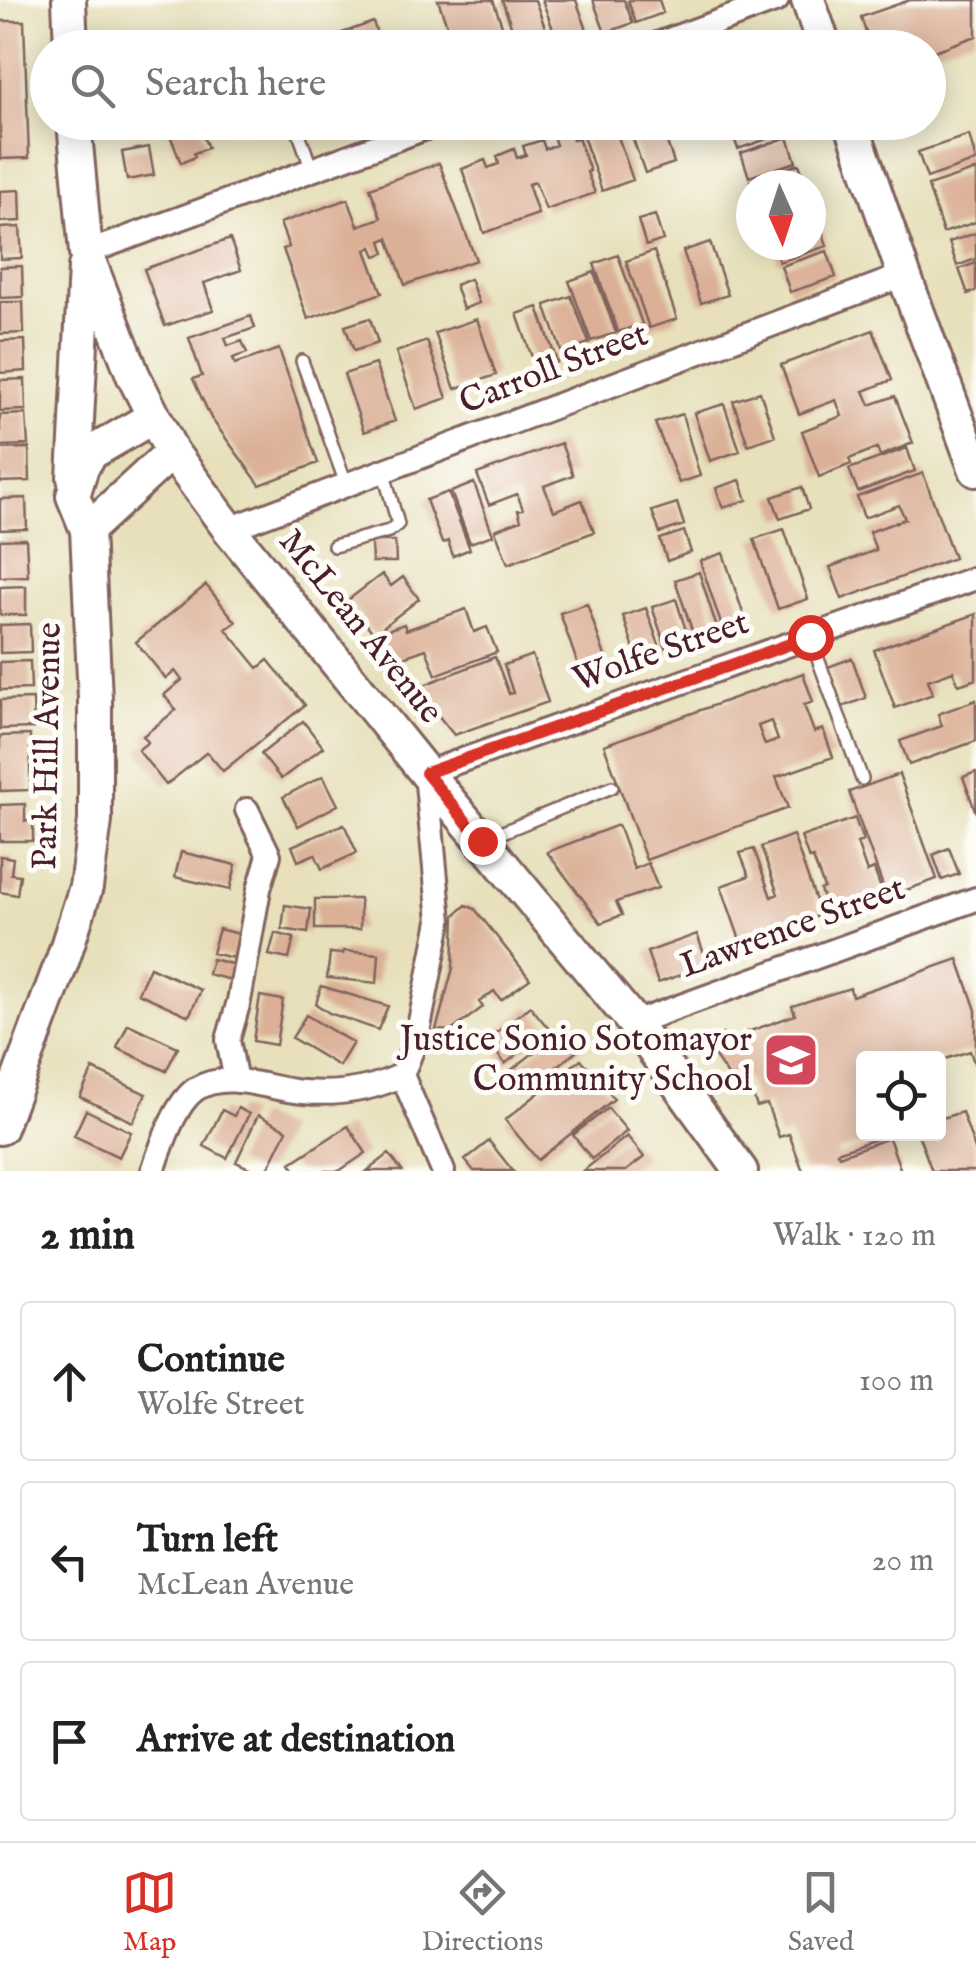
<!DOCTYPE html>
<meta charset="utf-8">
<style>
:root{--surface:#fff;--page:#f6f6f6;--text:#222;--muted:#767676;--line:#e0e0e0;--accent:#d93025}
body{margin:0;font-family:"IM FELL English",serif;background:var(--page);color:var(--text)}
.controls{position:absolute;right:30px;bottom:30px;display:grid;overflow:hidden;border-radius:10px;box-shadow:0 5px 25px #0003}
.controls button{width:90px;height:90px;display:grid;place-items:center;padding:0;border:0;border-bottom:2px solid var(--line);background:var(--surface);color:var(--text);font:50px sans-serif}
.compass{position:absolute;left:736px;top:170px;width:90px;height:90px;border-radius:50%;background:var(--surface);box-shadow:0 5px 25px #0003;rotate:177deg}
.stop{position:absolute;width:30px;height:30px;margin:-22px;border:8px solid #d93025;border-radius:50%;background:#fff}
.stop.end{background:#d93025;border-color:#fff;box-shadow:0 2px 10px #0008}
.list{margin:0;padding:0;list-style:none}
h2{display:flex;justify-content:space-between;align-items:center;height:130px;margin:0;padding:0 40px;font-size:42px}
h2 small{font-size:32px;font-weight:400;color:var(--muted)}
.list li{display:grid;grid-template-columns:65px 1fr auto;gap:30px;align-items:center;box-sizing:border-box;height:160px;margin:0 20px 20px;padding:0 20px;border:2px solid var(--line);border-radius:10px}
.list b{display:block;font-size:38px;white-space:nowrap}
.list p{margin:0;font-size:32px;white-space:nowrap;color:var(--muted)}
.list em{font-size:32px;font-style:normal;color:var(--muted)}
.icon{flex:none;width:55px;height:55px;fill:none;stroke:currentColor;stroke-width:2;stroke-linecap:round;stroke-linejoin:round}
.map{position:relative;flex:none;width:976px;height:1171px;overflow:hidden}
.search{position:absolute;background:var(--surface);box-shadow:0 5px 25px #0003;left:30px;right:30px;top:30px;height:110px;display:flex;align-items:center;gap:25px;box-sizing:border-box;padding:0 35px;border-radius:55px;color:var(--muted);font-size:38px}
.sheet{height:670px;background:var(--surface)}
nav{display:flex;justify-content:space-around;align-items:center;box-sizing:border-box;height:140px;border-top:2px solid var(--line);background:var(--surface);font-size:28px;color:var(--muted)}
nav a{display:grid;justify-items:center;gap:5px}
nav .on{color:var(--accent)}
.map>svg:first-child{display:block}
.building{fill:#dbb097;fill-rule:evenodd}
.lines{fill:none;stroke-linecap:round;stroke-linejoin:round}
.lane-casing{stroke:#81635d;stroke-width:16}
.street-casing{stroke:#81635d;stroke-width:28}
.secondary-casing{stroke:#81635d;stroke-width:38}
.lane{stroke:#fff;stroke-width:11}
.street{stroke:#fff;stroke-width:22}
.secondary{stroke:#fff;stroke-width:32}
.route{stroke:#d93025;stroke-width:12}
.labels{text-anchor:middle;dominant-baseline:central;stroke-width:10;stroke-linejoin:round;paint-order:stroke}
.street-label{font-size:35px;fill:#4a1f2b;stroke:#fdfcf7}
.poi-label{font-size:35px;fill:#4a1f2b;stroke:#fdfcf7;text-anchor:end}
</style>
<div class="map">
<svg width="976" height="1171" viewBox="0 0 976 1171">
<rect width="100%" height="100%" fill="#fdfcf7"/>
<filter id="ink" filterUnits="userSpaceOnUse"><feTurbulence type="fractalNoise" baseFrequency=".01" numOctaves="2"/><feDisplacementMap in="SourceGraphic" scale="20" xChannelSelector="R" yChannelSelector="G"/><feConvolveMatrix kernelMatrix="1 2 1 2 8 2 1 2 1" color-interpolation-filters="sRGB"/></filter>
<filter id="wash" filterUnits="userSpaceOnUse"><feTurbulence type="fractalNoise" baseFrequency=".0048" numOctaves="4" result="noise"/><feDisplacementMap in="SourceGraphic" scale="40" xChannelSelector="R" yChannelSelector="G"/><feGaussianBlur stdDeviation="2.25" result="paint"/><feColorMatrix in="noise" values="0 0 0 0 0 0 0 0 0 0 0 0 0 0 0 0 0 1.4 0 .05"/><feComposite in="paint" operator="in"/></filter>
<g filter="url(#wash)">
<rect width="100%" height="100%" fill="#e7e0bb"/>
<g id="blocks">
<!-- building -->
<path class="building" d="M438,0H493L510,48H455Z
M502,0H535L551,44L542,48H519Z
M542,0H576L590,38L560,48Z
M593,0H624L633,23L605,33Z
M631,0H659L663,13L636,23L628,1Z
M910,0H976V36L929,53V48H871L861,17Z
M0,21H24L29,158L0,159Z
M373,22L380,42L378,43L379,48H319L317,42Z
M429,29L432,37L442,33L447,48H401L398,40Z
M165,122H207L199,126L208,148L194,153L195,157L181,163Z
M610,122L611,126L614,125L633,180L602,191L583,136L594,132L591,123Z
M627,122H660L674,163L645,173Z
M736,122H784L788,132L738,149L729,125Z
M570,131L573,139L578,138L590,171L587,172L595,193L546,210L535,182L532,183L528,184L538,214L484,233L462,169L485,160L488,168L499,164L497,156L514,149L517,158L526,155L523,146L542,140L545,149L556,145L553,136Z
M969,135L976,161L927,178L918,152Z
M788,137L796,162L749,177L741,153Z
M149,147L154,175L127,180L122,152Z
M439,163L476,260L405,285L388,238L381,241L385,253L376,256L372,247L366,250L382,293L308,319L283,249L289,247L280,223L348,199L358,226L381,218L370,188Z
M799,164L806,185H752L750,181Z
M976,170V222L943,233L928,186Z
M20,190L21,221L0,222V191Z
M655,215L663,240L646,246L638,220Z
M820,222L827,246L779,262L773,245H811V225Z
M20,227L22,258L0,259V228Z
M976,233V259L957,266L949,242Z
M230,239L241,270L204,283L213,310L165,326L144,269Z
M710,242L728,295L701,303L683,251Z
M654,251L677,319L649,328L626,261Z
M827,251L836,277L790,292L781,266Z
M618,255L642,324L618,332L594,264Z
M976,263V291L968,294L959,269Z
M22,266L23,297L0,298V267Z
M594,272L616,333L591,341L569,281Z
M470,279L479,303L463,309L455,285Z
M571,296L589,343L562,353L545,305Z
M0,302H23L24,333L0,334Z
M538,307L557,362L536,369L517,314Z
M251,316L255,328L225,338L228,346L242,341L247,353L233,358L235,364L279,349L318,463L260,485L211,418L193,379L202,376L189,338Z
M370,318L378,343L354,351L345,326Z
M477,319L496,375L455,389L435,333Z
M873,330L892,380L864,391L870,405L895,396L913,443L880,456L877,448L849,459L851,464L819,477L802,431L842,416L836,400L799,414L781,365Z
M25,340L26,371L0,373V341Z
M427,341L447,398L416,409L396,352Z
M375,364L395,421L364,432L344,374Z
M25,379L26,410L0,411V380Z
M760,392L775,436L748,445L733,401Z
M724,404L740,451L710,461L694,413Z
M26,414L28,445L0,446V415Z
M682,414L700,476L679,483L655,423Z
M561,443L573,475L544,486L554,511L582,500L594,532L508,564L495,530L521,520L518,510L523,509L517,494L489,505L477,474Z
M29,448L30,481L0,482V449Z
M907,448L915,471L858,492L849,469Z
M923,473L954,558L842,599L830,567L876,550L869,532L905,519L899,505L864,518L857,497Z
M740,480L747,500L723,508L716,488Z
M474,483L493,535L470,543L451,492Z
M802,487L809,509L780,519L772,497Z
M448,492L470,549L453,556L448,541L442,543L426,500Z
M26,498L27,529L0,530V499Z
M677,503L684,525L660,533L652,511Z
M784,529L808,599L778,609L754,539Z
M684,531L691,552L667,561L660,539Z
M26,539L28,576L0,577V540Z
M371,541H395L396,562H372Z
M723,553L746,622L723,630L700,561Z
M699,572L718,631L695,639L675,580Z
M382,574L391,586L403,577L419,599L374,634L348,600Z
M206,585L236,622L226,629L258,668L268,660L305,705L223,771L207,752L166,785L138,750L148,742L143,736L176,710L164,695L182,680L175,671L166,679L136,642Z
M26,586V615H0V587Z
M676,599L690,643L667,651L652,607Z
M587,604L607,662L580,671L560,613Z
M646,608L662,653L638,661L623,616Z
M466,609L474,632L487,627L497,652L436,675L426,649L395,660L375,634L404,624L406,630Z
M976,614V679L959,685L953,671L928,680L933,694L895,708L874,650Z
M30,624L31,652L0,653V625Z
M532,655L548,702L454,735L416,688L495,657L509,694L513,693L504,665Z
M852,658L866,698L842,707L828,667Z
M30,661L31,689L0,690V662Z
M803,673L813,702L804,705L814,732L823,729L833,757L776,777L788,808L646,860L604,745ZM771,721L778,740L765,745L758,726Z
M33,699L34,728L0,729V700Z
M976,700V741L909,765L900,741L942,726L938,714Z
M303,721L323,747L281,779L261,754Z
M30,735V790L0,791V736Z
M976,772V813L963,777Z
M899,774L937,879L887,897L849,792Z
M323,776L338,805L298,826L283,797Z
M25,804V821H33V841H0V805Z
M855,818L863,841L857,843L867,872L874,869L885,900L831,919L820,890L824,888L813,858L809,859L801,837Z
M344,824L357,853L322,869L315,854L298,861L292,846Z
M618,825L634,869L648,863L658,888L616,902L622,915L601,923L547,852Z
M793,835L821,915L741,943L721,886L749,876L740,853L754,849L771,897L778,894L761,847Z
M949,848L959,874L942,880L933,855Z
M181,852L236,865L230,890L175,877Z
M0,856L13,858L11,874L20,875L17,895L0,892Z
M315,899H360V929H315Z
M285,905L311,909L308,933L282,929Z
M466,905L475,909L530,979L501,1000L494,991L479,1002L483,1007L451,1031L436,1030L453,968L455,915Z
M219,929L239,934L233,958L212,953Z
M275,933L294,938L289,959L269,955Z
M697,934L708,965L658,983L647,952Z
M343,951L379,954L377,983L327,978L330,953L343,954Z
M212,959L235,965L231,980L208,974Z
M958,959L976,1010V1068L970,1051L939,1061V1058H864V1134H891L837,1152L839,1156L889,1138L901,1171H803L789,1134L779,1137L767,1104L757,1107L747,1078L733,1083L706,1044L723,1034L728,1039L795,1015L792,1006L850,988L852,996Z
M150,967L201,990L189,1016L138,993Z
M321,986L388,1006L378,1030L329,1013L316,1004Z
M260,996L283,1000L276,1045L253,1041Z
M530,1006L549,1029L505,1064L487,1040Z
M306,1015L353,1043L339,1066L292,1038Z
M128,1024L178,1047L166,1071L117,1048Z
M566,1028L582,1047L526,1091L510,1071Z
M581,1059L614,1099L538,1160L505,1120Z
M93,1069L146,1094L133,1122L80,1097Z
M238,1108L249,1114L227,1158L204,1146L222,1110L234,1116Z
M608,1108L627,1131L592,1159L573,1135Z
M86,1110L131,1132L119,1157L74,1136Z
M962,1112L976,1152V1171H932L918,1134H939V1119Z
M258,1115L287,1130L267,1171H255L236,1162Z
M348,1126L366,1153L339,1171H296L291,1163Z
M627,1136L644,1157L626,1171H583Z
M489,1141L513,1171H474L465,1160Z
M389,1154L402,1171H367Z"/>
</g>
</g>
<g filter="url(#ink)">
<use href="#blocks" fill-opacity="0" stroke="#81635d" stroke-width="2.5"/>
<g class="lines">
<!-- lane casing -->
<g class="lane-casing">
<path id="lane" d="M270,47V48
M295,122L312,170
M302,361L346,484
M334,546L389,531L398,524L383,470
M810,637L862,779
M486,839L612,787"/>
</g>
<!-- street casing -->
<g class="street-casing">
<path id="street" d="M647,48L777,0
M86,253L442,122
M229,529L904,275
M634,1023L976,899
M236,1081L228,1040L239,1001L259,889L269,855L247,810
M153,1171C161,1147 175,1103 196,1089C228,1069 270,1090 303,1092C338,1095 371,1090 402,1075
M443,1171L402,1075L417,1037L440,921L426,773L976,578"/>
</g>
<!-- secondary casing -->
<g class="secondary-casing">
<path id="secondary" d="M69,0L71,48
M808,0L825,48
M74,122L86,253L133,375L172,452L229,529L426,773L634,1023L741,1171
M851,122L904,275L976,470
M74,478L85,267
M87,530L172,452
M0,1128L63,959L86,887L95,821V699L87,530L73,496L82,467L91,453L153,417"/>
</g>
<!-- lane -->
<use href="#lane" class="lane"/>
<!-- street -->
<use href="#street" class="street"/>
<!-- secondary -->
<use href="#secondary" class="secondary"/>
</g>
</g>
<g class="lines" filter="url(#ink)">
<!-- route -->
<path class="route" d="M482,841L426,773L810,637"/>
</g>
<!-- icons -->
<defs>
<g id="school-square" transform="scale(2.875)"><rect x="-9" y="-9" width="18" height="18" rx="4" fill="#d1495b" stroke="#fdfcf7"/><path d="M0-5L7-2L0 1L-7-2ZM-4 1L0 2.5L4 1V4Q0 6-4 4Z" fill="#fff"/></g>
</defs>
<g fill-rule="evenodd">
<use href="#school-square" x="791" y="1060"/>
</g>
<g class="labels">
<!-- street labels -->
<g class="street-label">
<text transform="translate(554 369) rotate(-21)">Carroll Street</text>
<text transform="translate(360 627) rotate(51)">McLean Avenue</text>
<text transform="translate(661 652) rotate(-19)">Wolfe Street</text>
<text transform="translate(48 746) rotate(-89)">Park Hill Avenue</text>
<text transform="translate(793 928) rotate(-20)">Lawrence Street</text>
</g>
<!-- poi labels -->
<g class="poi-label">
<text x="752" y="1040">Justice Sonio Sotomayor<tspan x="752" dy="40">Community School</tspan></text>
</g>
</g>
</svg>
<div class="controls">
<button><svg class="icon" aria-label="locate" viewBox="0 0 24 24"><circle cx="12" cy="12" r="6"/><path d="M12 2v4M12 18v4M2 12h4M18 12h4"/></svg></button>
</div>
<svg class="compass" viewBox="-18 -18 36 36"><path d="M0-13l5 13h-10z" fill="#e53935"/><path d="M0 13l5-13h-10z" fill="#767676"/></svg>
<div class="stop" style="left:810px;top:637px"></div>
<div class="stop end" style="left:482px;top:841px"></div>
<div class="search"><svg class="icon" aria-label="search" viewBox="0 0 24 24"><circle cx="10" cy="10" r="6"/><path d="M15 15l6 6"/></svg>Search here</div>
</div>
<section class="sheet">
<h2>2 min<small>Walk · 120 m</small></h2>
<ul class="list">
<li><svg class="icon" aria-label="ahead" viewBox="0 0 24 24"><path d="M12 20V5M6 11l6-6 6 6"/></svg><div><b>Continue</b><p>Wolfe Street</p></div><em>100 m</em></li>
<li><svg class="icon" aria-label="left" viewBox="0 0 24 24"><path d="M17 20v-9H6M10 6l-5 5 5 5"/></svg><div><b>Turn left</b><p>McLean Avenue</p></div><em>20 m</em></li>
<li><svg class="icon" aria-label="arrive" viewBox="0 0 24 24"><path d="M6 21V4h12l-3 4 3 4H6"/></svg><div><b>Arrive at destination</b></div></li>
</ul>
</section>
<nav>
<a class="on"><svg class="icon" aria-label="map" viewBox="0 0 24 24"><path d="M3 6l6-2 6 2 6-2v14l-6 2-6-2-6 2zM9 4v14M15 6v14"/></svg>Map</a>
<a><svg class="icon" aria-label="directions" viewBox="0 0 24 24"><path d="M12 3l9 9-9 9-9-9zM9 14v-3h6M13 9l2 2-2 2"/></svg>Directions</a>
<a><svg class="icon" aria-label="saved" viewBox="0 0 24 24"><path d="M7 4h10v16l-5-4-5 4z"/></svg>Saved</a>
</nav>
